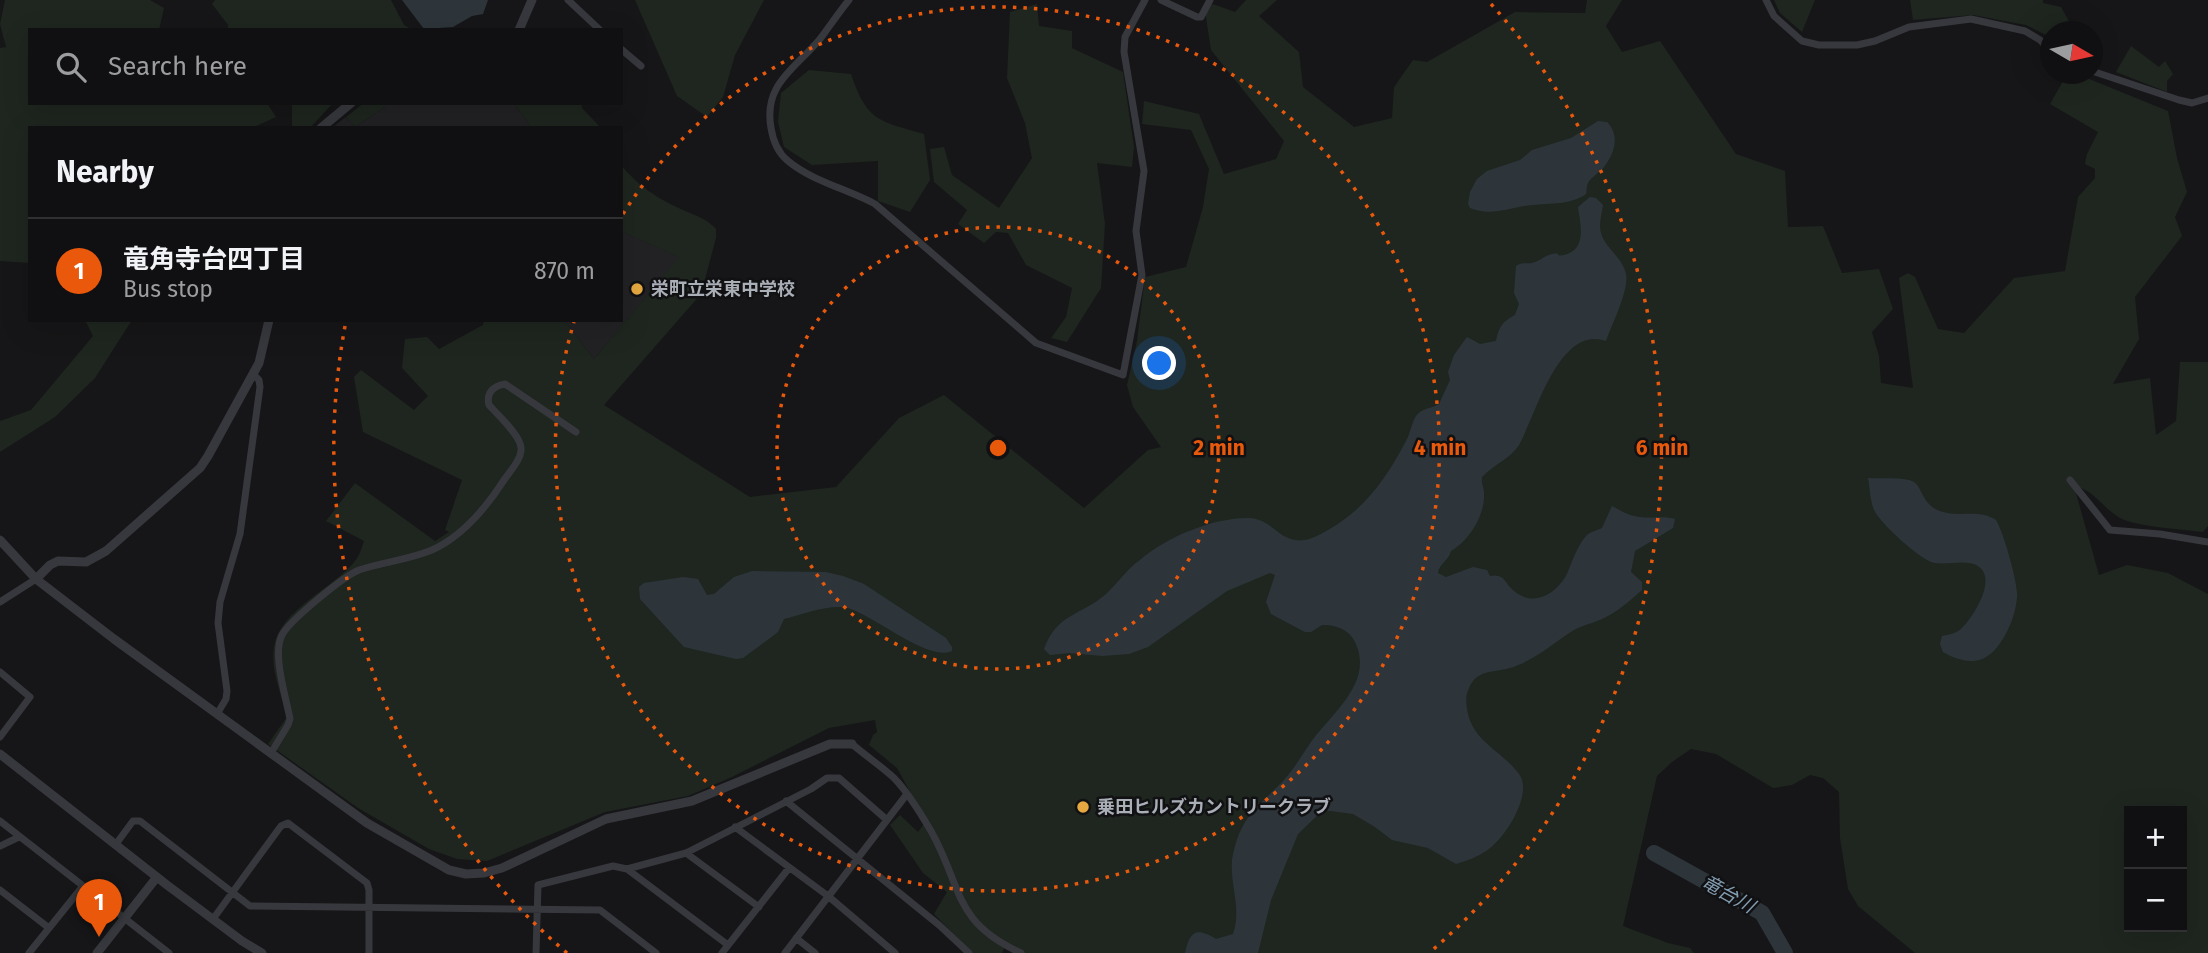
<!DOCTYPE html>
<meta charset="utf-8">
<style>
:root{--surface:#101012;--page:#19191b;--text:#f1f3f6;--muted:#9c9d9f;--line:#303032;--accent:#ea580c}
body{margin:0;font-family:"Fira Sans","Noto Sans JP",sans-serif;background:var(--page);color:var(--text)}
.controls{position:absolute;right:21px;bottom:21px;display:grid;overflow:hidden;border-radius:0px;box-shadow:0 7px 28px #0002}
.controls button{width:63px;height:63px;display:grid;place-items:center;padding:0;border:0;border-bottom:2px solid var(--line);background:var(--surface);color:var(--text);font:35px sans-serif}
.compass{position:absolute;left:2040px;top:21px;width:63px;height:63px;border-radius:50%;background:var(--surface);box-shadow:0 7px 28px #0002;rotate:99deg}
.you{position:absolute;left:1160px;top:364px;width:24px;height:24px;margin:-18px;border:5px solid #fff;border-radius:50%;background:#1a73e8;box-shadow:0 0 0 10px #1a73e833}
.badge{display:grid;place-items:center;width:46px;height:46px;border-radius:50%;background:var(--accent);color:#fff;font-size:23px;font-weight:700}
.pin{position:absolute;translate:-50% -58px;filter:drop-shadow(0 2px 4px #0008)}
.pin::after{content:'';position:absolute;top:37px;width:24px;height:21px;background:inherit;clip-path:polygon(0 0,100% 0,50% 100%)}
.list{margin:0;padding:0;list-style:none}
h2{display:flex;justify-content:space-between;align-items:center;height:91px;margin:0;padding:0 28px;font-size:30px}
h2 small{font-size:23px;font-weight:400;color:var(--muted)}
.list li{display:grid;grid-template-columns:46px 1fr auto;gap:21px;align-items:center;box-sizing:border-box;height:105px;padding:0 28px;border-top:2px solid var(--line)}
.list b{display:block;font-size:26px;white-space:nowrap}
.list p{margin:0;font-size:23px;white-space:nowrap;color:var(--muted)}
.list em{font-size:23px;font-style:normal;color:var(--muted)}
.icon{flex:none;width:38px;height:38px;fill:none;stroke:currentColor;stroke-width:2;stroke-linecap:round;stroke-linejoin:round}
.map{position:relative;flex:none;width:2208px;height:953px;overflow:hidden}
.search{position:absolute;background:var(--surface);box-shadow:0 7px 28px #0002;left:28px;top:28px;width:595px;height:77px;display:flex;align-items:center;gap:18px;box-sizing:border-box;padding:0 24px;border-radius:0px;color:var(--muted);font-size:26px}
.panel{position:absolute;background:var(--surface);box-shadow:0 7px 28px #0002;left:28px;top:126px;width:595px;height:196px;border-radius:0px}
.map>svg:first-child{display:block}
.built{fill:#222225}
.green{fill:#1e261f;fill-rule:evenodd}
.water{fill:#2d353b}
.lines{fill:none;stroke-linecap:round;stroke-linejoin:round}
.river{stroke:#2d353b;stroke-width:16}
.minor{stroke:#37383d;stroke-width:7}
.tertiary{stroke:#37383d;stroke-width:9}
.ring{fill:none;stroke:#e8590c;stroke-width:3.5;stroke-dasharray:3.5 7}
.poi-dot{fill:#e6a840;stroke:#111113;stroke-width:2.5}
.labels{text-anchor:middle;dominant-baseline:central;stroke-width:5;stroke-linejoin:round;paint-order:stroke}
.poi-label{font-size:18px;font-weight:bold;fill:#a9aeb7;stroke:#111113;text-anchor:start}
.water-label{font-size:19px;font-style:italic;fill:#829cb0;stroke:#111113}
.centre{fill:#e8590c;stroke:#111113;stroke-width:3.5}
.ring-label{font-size:21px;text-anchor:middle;font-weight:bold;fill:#e8590c;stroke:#111113;stroke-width:5;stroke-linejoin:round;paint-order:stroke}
</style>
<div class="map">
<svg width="2208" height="953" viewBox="0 0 2208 953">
<rect width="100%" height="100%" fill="#161618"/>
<!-- built -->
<path class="built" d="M391,103H514L532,128L333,127L346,117L355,127Z
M621,229L625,233L680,257L594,359L564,320H621Z"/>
<!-- green -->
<path class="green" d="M5,0H150L164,8L159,30H30V103H267L276,117L252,128H30V263L0,261V48L6,47L0,24Z
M215,0H391L404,25L413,30H228V25L212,4Z
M635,0H764L735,55L723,97L707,117L677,96Z
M1246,0H1277L1259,16L1299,52L1303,87L1354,127L1392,118L1394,87L1413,60L1427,62L1515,12L1585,13L1587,0H1622L1606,26L1622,52L1660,41L1736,154L1785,171L1788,227L1823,226L1842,273L1879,269L1893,309L1872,332L1879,356L1881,383L1913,388L1899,278L1908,273L1915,277L1938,329L1964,333L2014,278L2065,271L2078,197L2095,178V169L2085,164L2087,154L2098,132L2050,104L2067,74H2077L2168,111L2177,158L2187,192L2175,217L2182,236L2135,297L2139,339L2113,384L2150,378L2156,435L2176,421L2180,362H2208V526L2203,532C2179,529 2151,528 2127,521C2104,513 2098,491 2074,486L2099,575L2127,565L2168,573L2208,594V953H1915L1858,906L1848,889L1840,838L1839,792L1823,778L1810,775L1792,785L1773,788L1716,754L1691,749L1672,762L1657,776L1623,926L1668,943L1690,948L1694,953H1012L1007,942L1002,953H972L934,914L947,892L923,873L890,825L900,815L918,832L926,821L897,768L869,745L873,735L877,732L875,720L829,728L732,777L688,796L605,812L487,861L457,859L429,849L358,808L268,744L287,717C282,696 270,669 274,647C279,610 334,588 355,561C360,555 362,547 364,541L326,521L355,483L435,541L449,532L445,530L462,480L363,432L354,377L361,370L414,410L428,396L402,368L405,339L427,337L439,349L483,325L484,320H564L594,359L679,257L625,233L621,229V165C638,186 658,199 683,210C696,216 706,218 716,229V238L701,294L604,405L750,497L836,487L899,418L944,395L1084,508L1148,450L1161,447L1133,407L1127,385L1137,341L1145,277L1186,267L1203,207L1209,169L1191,130L1142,124L1144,101L1199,114L1224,174L1276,159L1284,141L1211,50L1205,11L1213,4L1235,12ZM2129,811H2182V927H2129Z
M1774,0H1815L1802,32L1780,13Z
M1910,0H2043V3L2061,7L2070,23V31L2050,32V37L2026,25L1973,15L1913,20Z
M1037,4L1039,26L1072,31V48L1123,72L1134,147L1132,167L1097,163L1105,224L1101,288L1067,342L1051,338L1066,317L1072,288L1026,265L1008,233L996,232L984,243L958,224L967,210L934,182L930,149L944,147L952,175L999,208L1032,158L1025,123L1007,78L1010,12Z
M2131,46L2159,67L2165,61L2173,74L2167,81V92L2116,72Z
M809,70L851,74C867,122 880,121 924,134L930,180L910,212L878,201V161L812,165L784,147L778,122L781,93Z
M292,103H333L310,128H295L292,125Z
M364,103H391L355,127L346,117Z
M514,103H581L582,108L601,128H532Z
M85,320H132L95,378L55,417L0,452V421L31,410L93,336Z"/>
<!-- water -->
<path class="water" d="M402,0H488L483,14L472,16L453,27L424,29Z
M1598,121L1607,122C1620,135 1615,153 1604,167C1599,173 1591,177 1588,183C1586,187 1587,191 1586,194C1571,205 1550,203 1532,205C1510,207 1492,217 1470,208L1468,204L1470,192L1477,179L1487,171L1520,160L1532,150L1571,138Z
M1590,197L1596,198L1603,205C1602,212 1600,219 1600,226C1600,246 1622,255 1626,274C1629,291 1612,324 1606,341C1559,324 1536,415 1519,445C1509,460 1494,464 1482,477C1481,484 1484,487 1484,494C1485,515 1469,541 1451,551C1449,560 1439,564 1438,573L1446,577L1473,567L1487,570L1490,576C1505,573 1504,583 1514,591C1534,608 1557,593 1567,574C1572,562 1578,544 1587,535C1590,532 1598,530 1602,528L1612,506C1621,511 1629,516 1640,517C1652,519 1663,515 1675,519L1673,528L1635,551L1631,572L1642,582V590C1631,600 1617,612 1604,618C1594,623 1583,625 1574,630C1553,643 1534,661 1510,668C1493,673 1477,669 1469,688C1465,695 1466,705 1468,714C1475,743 1502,751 1519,774C1534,794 1504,840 1486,851C1477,857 1466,861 1456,864L1428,848L1392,840L1375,827L1353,814L1323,810L1298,834L1271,900L1258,953H1185C1190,931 1196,927 1216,939L1233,934C1242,909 1230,886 1232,860C1233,852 1236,842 1239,834C1248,811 1267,798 1283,781C1294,769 1302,755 1311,742C1332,713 1376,681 1354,640C1348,629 1334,624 1322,625L1311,632H1305L1271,614L1266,602L1275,575L1270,573L1227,591L1148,647L1129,654L1102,656L1069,653L1050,655L1044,649C1057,613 1081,616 1106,594C1118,583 1127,569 1140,560C1167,537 1212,518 1248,518C1277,518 1282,555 1321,534C1363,512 1385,481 1406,441C1411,433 1412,417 1420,412C1425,408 1433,408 1439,404L1450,380L1448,372L1454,355L1467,337L1480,344L1496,341C1499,327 1502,322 1515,315L1519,304L1514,293L1516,266C1522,262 1525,264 1532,263C1539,262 1545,255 1552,254C1563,252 1553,257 1564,255C1588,249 1580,223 1578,207Z
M1868,478C1879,479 1902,477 1912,481C1924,486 1920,508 1947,513C1965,516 1980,510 1996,520C2004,534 2016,577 2017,593C2018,614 2001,655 1979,660C1967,663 1953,658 1943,652L1940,644L1942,636C1949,635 1957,633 1962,628C1973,617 1998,579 1978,566C1967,559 1948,565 1935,563C1921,561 1880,523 1874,510C1870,500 1870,488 1868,478Z
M752,571L826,572L843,576L864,584L946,638L952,647V651C927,663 867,609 843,607C823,606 803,614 784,619L778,632L743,658L736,659L684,647L640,599L639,587L644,583L683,577L698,579L707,595L714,594L734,577Z"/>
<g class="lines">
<!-- river -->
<path class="river" d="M1654,853L1762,913L1785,953"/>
<!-- minor -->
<path class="minor" d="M568,0L600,30
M849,0C839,12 830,26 820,39C795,69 763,84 771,128C773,141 777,152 788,161C812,181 847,189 875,204L1036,343L1123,375L1142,275L1136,231L1144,171L1124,52L1125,37L1145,0
M1161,0L1197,17H1201L1210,0
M1766,0L1774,16L1802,41L1819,45H1857L1875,41L1909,27L1971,19L2025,31L2040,40L2050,50
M621,49L641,66
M2092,71L2179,100L2192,103L2208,98
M2070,480L2110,530L2160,534L2208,542
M0,602L36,579
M0,672L30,697L0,737
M217,714L226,699L227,691L218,623L220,602L240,534L260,387L259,380L254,375
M852,744C866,756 881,766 894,778C908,792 921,814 931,831C963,888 952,921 1021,953
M271,753L288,725L290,719C286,697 272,654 282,635C290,620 344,576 359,570C383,562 408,560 432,550C463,536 486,508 504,480C510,471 522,459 521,448C521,436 498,415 489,405C486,393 493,386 505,384L576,432
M786,801L939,925L969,953
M0,821L169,953
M735,827L828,896L895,953
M116,844L133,821H140L250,906L600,910L656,953
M0,846L19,837
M686,853L759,907
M627,869L728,945
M0,890L49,928
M213,919L281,826L288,823L367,883L369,890V953
M796,938L815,953
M29,953L83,886
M536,953L538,885L613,866L627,869L686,853L811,789L827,778H839L887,820
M722,953L789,868
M785,953L907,794"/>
<!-- tertiary -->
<path class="tertiary" d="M519,30L532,0
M321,128L351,103
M0,540L36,579L114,639L367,823L449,870L466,874L484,873L502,868L606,819L692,801L830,744H852
M36,579L50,565L58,561L86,562L106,551L200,468L208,456L259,363L269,320
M0,754L167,885L242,941L262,953
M97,953L157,877"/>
</g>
<!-- distance rings -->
<g class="ring">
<circle cx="998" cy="448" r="221"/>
<path d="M623 214A442 442 0 1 1 574 322"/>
<path d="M567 953A664 664 0 0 1 346 321M1491 4A664 664 0 0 1 1429 953"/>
</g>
<!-- markers -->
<g class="poi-dot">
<circle cx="637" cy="289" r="7"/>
<circle cx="1083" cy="807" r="7"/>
</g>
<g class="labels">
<!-- poi labels -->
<g class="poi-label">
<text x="651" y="289">栄町立栄東中学校</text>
<text x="1097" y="807">乗田ヒルズカントリークラブ</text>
</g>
<!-- water labels -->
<g class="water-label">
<text transform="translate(1728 894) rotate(29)">竜台川</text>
</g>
</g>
<circle cx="998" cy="448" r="10" class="centre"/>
<g class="ring-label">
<text x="1219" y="455">2 min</text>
<text x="1440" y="455">4 min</text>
<text x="1662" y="455">6 min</text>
</g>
</svg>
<div class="controls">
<button>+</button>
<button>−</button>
</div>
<svg class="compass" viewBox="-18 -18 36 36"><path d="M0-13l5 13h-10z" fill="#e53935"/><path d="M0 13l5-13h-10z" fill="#9c9d9f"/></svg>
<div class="you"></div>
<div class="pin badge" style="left:99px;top:937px">1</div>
<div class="search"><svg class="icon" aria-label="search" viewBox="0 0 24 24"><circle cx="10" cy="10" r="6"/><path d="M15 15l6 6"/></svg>Search here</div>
<section class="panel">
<h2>Nearby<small></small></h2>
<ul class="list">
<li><span class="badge">1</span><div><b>竜角寺台四丁目</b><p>Bus stop</p></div><em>870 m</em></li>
</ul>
</section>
</div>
